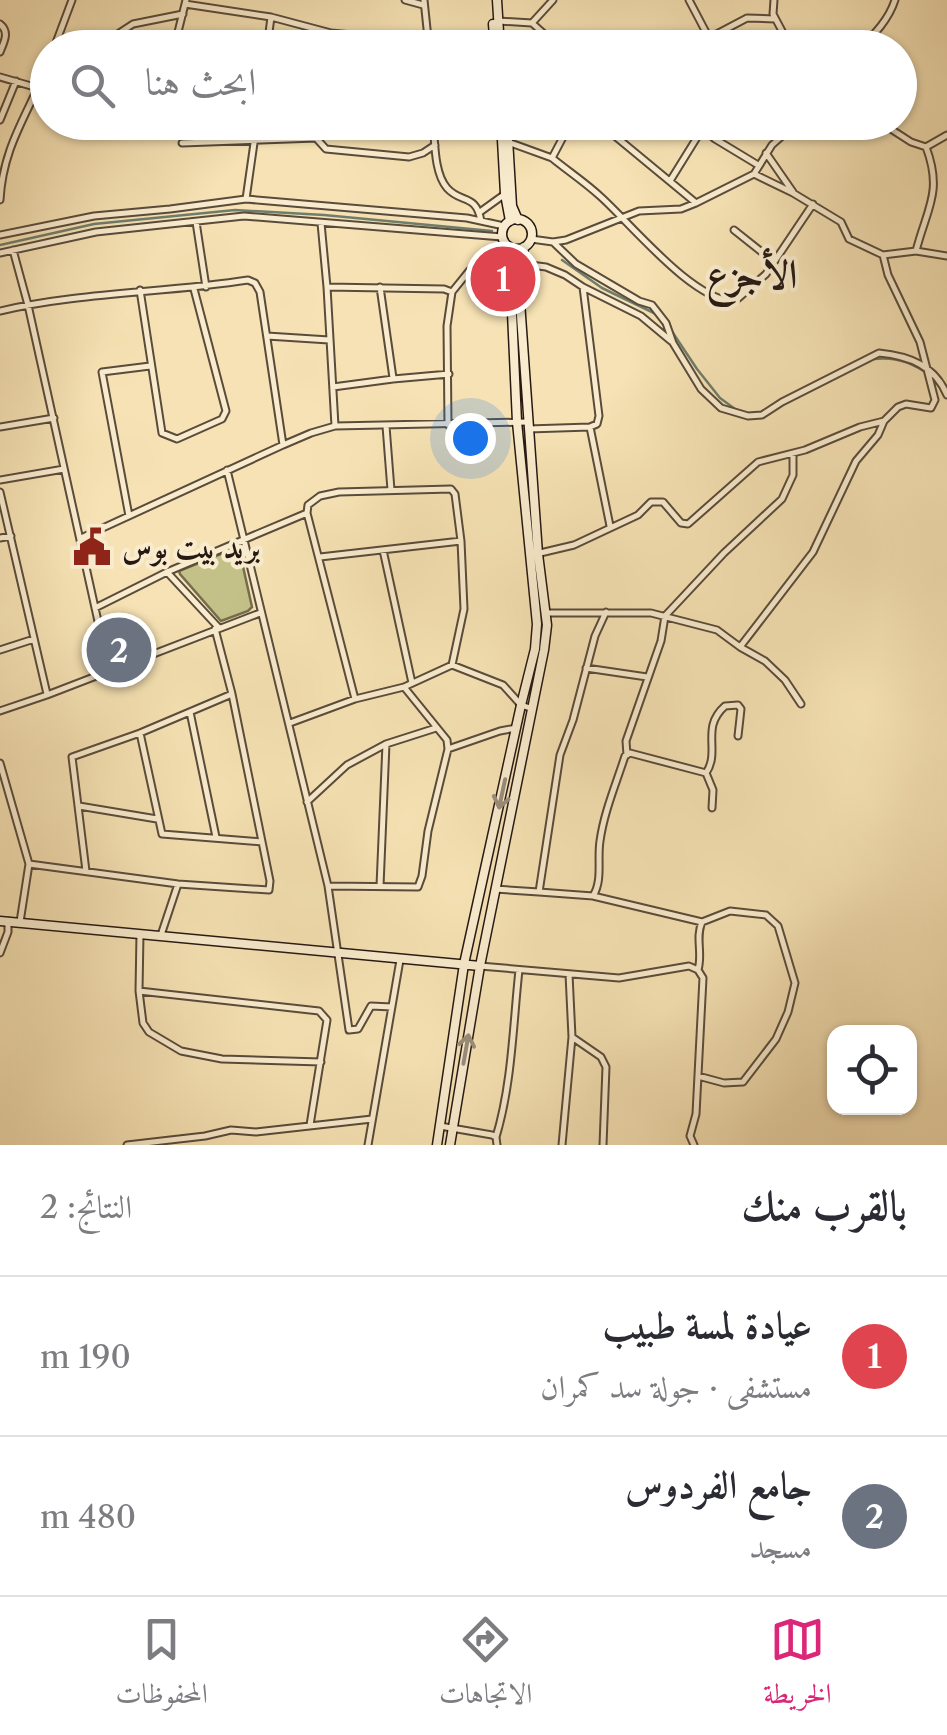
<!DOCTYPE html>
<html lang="ar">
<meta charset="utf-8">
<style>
:root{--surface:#fff;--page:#f2f2f3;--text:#2b2b33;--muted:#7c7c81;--line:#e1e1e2;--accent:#db2777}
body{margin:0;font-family:"Libre Caslon Text",Amiri,serif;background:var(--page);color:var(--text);direction:rtl}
.controls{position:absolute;right:30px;bottom:30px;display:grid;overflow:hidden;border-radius:20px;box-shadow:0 2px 8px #0004}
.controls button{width:90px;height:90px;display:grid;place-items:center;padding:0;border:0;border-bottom:2px solid var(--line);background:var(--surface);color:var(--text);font:50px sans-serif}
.you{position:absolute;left:470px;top:438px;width:35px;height:35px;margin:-25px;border:8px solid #fff;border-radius:50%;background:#1a73e8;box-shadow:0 0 0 15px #1a73e833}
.badge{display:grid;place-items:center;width:65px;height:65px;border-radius:50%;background:var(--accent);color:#fff;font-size:32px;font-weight:700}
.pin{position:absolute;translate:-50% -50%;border:5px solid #fff;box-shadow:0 2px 10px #0006}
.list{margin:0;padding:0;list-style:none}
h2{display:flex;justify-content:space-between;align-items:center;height:130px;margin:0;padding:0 40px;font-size:42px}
h2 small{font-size:32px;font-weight:400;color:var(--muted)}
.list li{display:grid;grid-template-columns:65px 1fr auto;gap:30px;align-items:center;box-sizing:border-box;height:160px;padding:0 40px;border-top:2px solid var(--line)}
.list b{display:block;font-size:38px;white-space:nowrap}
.list p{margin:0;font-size:32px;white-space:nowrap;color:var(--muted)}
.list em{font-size:32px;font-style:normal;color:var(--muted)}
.icon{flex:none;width:55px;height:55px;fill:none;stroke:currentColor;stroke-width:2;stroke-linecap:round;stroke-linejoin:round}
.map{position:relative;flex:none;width:947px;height:1145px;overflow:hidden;direction:ltr}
.search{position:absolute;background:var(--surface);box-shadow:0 2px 8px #0004;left:30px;right:30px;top:30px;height:110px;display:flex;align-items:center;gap:25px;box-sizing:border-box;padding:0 35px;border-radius:55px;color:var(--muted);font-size:38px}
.sheet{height:450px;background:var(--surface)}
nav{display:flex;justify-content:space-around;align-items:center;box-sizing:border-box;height:140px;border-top:2px solid var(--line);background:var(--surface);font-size:28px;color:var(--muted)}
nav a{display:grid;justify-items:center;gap:5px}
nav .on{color:var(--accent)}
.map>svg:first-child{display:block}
.green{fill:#c3c188;stroke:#746d4e;stroke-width:2.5}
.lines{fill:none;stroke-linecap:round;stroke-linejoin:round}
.stream{stroke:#6e7d6c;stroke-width:2.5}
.street-casing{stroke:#5a4b3b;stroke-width:9}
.secondary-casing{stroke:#261913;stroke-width:11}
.street{stroke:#f9ecce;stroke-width:5}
.secondary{stroke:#f9ecce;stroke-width:8}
.oneway{stroke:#9a8d7a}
.labels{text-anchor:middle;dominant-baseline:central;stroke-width:8;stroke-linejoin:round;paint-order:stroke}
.poi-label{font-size:30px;font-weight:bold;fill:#261913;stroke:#f9ecce;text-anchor:start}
.district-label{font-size:40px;font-weight:bold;fill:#261913;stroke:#f9ecce}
</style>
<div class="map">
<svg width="947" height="1145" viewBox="0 0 947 1145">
<rect width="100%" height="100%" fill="#f6e2b4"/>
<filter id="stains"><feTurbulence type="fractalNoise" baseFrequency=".002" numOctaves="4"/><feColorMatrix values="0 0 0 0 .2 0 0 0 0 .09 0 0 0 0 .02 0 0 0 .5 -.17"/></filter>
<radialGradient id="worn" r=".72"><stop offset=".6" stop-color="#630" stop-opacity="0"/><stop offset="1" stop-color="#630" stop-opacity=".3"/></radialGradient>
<!-- green -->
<path class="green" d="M233,549L240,553L252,607L248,611L221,621L180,574L179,571Z"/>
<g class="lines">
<!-- stream -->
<path class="stream" d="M0,245L94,224L235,210L324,215L492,231
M562,260L602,288L656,314
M669,327L697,369L720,398L735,409
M874,359C898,356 916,364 935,379"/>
<!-- street casing -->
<g class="street-casing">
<path id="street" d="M405,0L423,5
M424,0L429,48
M689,0L709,38L747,18L775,19
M774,0L773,14L791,48
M185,4L271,17L331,33L489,48
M498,21L532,23L560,48
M532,23L553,0
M0,24C10,32 4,42 0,52
M54,48L72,0
M67,48L75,39L81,37L110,39L133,24L183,14
M174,48L186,0
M267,48L271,17
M329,48L331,33
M860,48C875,34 889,19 895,0
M0,77L38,88
M0,120L16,81
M318,122L316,138L326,149L409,157L423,153L435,145
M433,122C435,142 434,173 447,188C461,204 476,193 481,221
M598,122L696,203
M880,122L911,142L926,147L947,135
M715,139L733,122
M508,142L552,158L571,122
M182,143L316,138
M766,153L793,192
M552,158C568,171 586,183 601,197C631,224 695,303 735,301L766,274L813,204
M670,181L701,131L704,130L715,139L758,165
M246,199L257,122
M0,200C3,145 29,113 48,64
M480,212L505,194
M196,222L206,287
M321,223L327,287L335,426
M734,230L773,261
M0,235L94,216L170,209L246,199L467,218L504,226
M531,239L553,242L566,240L639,211L681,209L696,203L754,174L772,145L798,122
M553,242L576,264L639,301L652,305L666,323L673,343L701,389L721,408L748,416L762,415L782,402L879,353C910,356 935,366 947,395
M13,250L28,305L109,671
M916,251L947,256
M0,253L96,232L244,216L502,237
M883,255L916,251C927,208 943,192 926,147
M522,264L546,267L565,275L583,287L641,316L671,341
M327,287L444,289L452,292
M380,287L393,378
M140,290L162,433L177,439L222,419L226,411L194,289
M0,311C82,292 165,293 248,280L255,283L260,292L283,445
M267,336L329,340
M333,387L393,379L449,374
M448,425L447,326L452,292L469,271L506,244
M386,426L391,490
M0,427L54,418
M590,427L610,526
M528,429L590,427L597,424L599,416L583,287
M227,470L328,886L349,1030L358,1029L371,1006L392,1007
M0,480L64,469
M0,492L47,694
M307,513L355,699
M129,516L102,372L150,366
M0,538L11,536
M81,538L283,445L311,433L335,426L527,422
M383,550L412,683
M536,554L574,545L638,515L651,502H663L681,523L688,524L758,462L805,450L860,427L884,421L898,407L906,404L931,408L935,400L920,342L888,275L883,255L849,239L841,222L793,193L754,174
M320,557L461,541
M167,572L219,628
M95,608L167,572L307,513L308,505L320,496L339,492L451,489L455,494L461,541L464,609L452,665L503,685L521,705L530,708
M546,613H651L717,630L740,647L765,661L785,680L801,704
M740,647L813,552L856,461L878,435L884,421
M0,650L34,639
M586,668L647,677
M0,711L47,695L260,613
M190,712L216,837
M290,723L355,699L404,687L452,665
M140,733L162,834L262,842
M448,749L500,731L516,728
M627,755L626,741L661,641L665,616L724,553L782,499L793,475V453
M0,763L29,864L20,922
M706,773C721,751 700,728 725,706L738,705L741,709L738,736
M307,802L347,765L386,744L436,728
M79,806L157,819
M29,864L178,884L269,890L270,881L232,694L215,629
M86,871L72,757L140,733L232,694
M328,886L418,887L422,876L428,831L448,749L447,740L404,687
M380,886L386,744
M495,889L539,892L560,755L573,720L595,636L606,612
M539,892L593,896C603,880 597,860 600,841C604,812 616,784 625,756L630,753L706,773L713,790L712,808
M593,896L702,922L730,911L766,915L778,926L795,983L788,1012L776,1039L743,1082L724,1083L698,1076
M140,934L139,991L143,1023L149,1032L181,1051L222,1059L321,1062
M161,935L178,884
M0,953L8,932V921
M480,966L619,978L689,966L698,970L703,978L696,1114L690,1136L694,1145
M698,970C703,953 695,938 702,922
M139,991L319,1011L327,1020L310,1125
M572,1037L601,1057L606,1067L603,1145
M440,1126L492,1135L496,1137L497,1145
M496,1137C512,1084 513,1025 519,970
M127,1145L205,1136L231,1130L256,1132L372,1119
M368,1145L400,960
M562,1145L572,1037L569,974"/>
</g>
<!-- secondary casing -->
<g class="secondary-casing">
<path id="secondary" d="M497,0L500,48
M493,24L495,48
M501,122L505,194L510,221
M507,122L512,206L518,220
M502 234a15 15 0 1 1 30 0a15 15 0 1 1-30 0Z
M0,921L480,966
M437,1145L464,964L521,705L535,649L537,624L517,422L509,247
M450,1145L480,966L544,650L547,625L538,554L519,288L524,247"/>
</g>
<!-- street -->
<use href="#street" class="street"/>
<!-- secondary -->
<use href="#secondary" class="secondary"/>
</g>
<!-- one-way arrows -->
<defs><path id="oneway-shaft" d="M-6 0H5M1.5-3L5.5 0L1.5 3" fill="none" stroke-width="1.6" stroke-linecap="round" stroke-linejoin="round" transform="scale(2.5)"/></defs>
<g class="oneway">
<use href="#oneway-shaft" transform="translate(502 794) rotate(102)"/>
<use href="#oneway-shaft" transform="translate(466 1049) rotate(-80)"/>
</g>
<!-- icons -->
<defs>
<g id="civic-bare" transform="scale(3)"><path d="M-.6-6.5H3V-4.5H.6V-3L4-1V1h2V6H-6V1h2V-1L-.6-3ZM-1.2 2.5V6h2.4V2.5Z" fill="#8f2418" stroke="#f9ecce" stroke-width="2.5" paint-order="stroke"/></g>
</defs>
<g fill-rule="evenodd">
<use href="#civic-bare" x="92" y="547"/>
</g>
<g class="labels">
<!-- poi labels -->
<g class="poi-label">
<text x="122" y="547">بريد بيت بوس</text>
</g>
<!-- district labels -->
<g class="district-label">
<text x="752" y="273">الأجزع</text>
</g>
</g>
<rect width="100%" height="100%" filter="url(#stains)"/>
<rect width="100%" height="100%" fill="url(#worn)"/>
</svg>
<div class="controls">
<button><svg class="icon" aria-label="locate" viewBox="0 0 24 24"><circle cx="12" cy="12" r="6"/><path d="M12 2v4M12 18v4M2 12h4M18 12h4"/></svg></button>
</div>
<div class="you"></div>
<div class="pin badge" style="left:503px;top:279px;background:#e0444e">1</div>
<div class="pin badge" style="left:119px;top:650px;background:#6b7280">2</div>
<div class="search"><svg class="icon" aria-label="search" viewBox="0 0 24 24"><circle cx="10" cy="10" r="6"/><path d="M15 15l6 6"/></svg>ابحث هنا</div>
</div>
<section class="sheet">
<h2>بالقرب منك<small>النتائج: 2</small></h2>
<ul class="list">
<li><span class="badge" style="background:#e0444e">1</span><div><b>عيادة لمسة طبيب</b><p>مستشفى · جولة سد كمران</p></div><em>190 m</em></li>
<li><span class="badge" style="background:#6b7280">2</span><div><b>جامع الفردوس</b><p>مسجد</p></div><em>480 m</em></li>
</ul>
</section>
<nav>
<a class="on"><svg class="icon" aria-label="map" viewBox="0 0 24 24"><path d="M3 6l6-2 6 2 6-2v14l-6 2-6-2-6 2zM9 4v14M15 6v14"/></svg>الخريطة</a>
<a><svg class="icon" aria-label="directions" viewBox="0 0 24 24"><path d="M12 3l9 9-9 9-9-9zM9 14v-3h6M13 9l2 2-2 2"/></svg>الاتجاهات</a>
<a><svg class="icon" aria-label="saved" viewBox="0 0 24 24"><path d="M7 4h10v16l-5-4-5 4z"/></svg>المحفوظات</a>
</nav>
